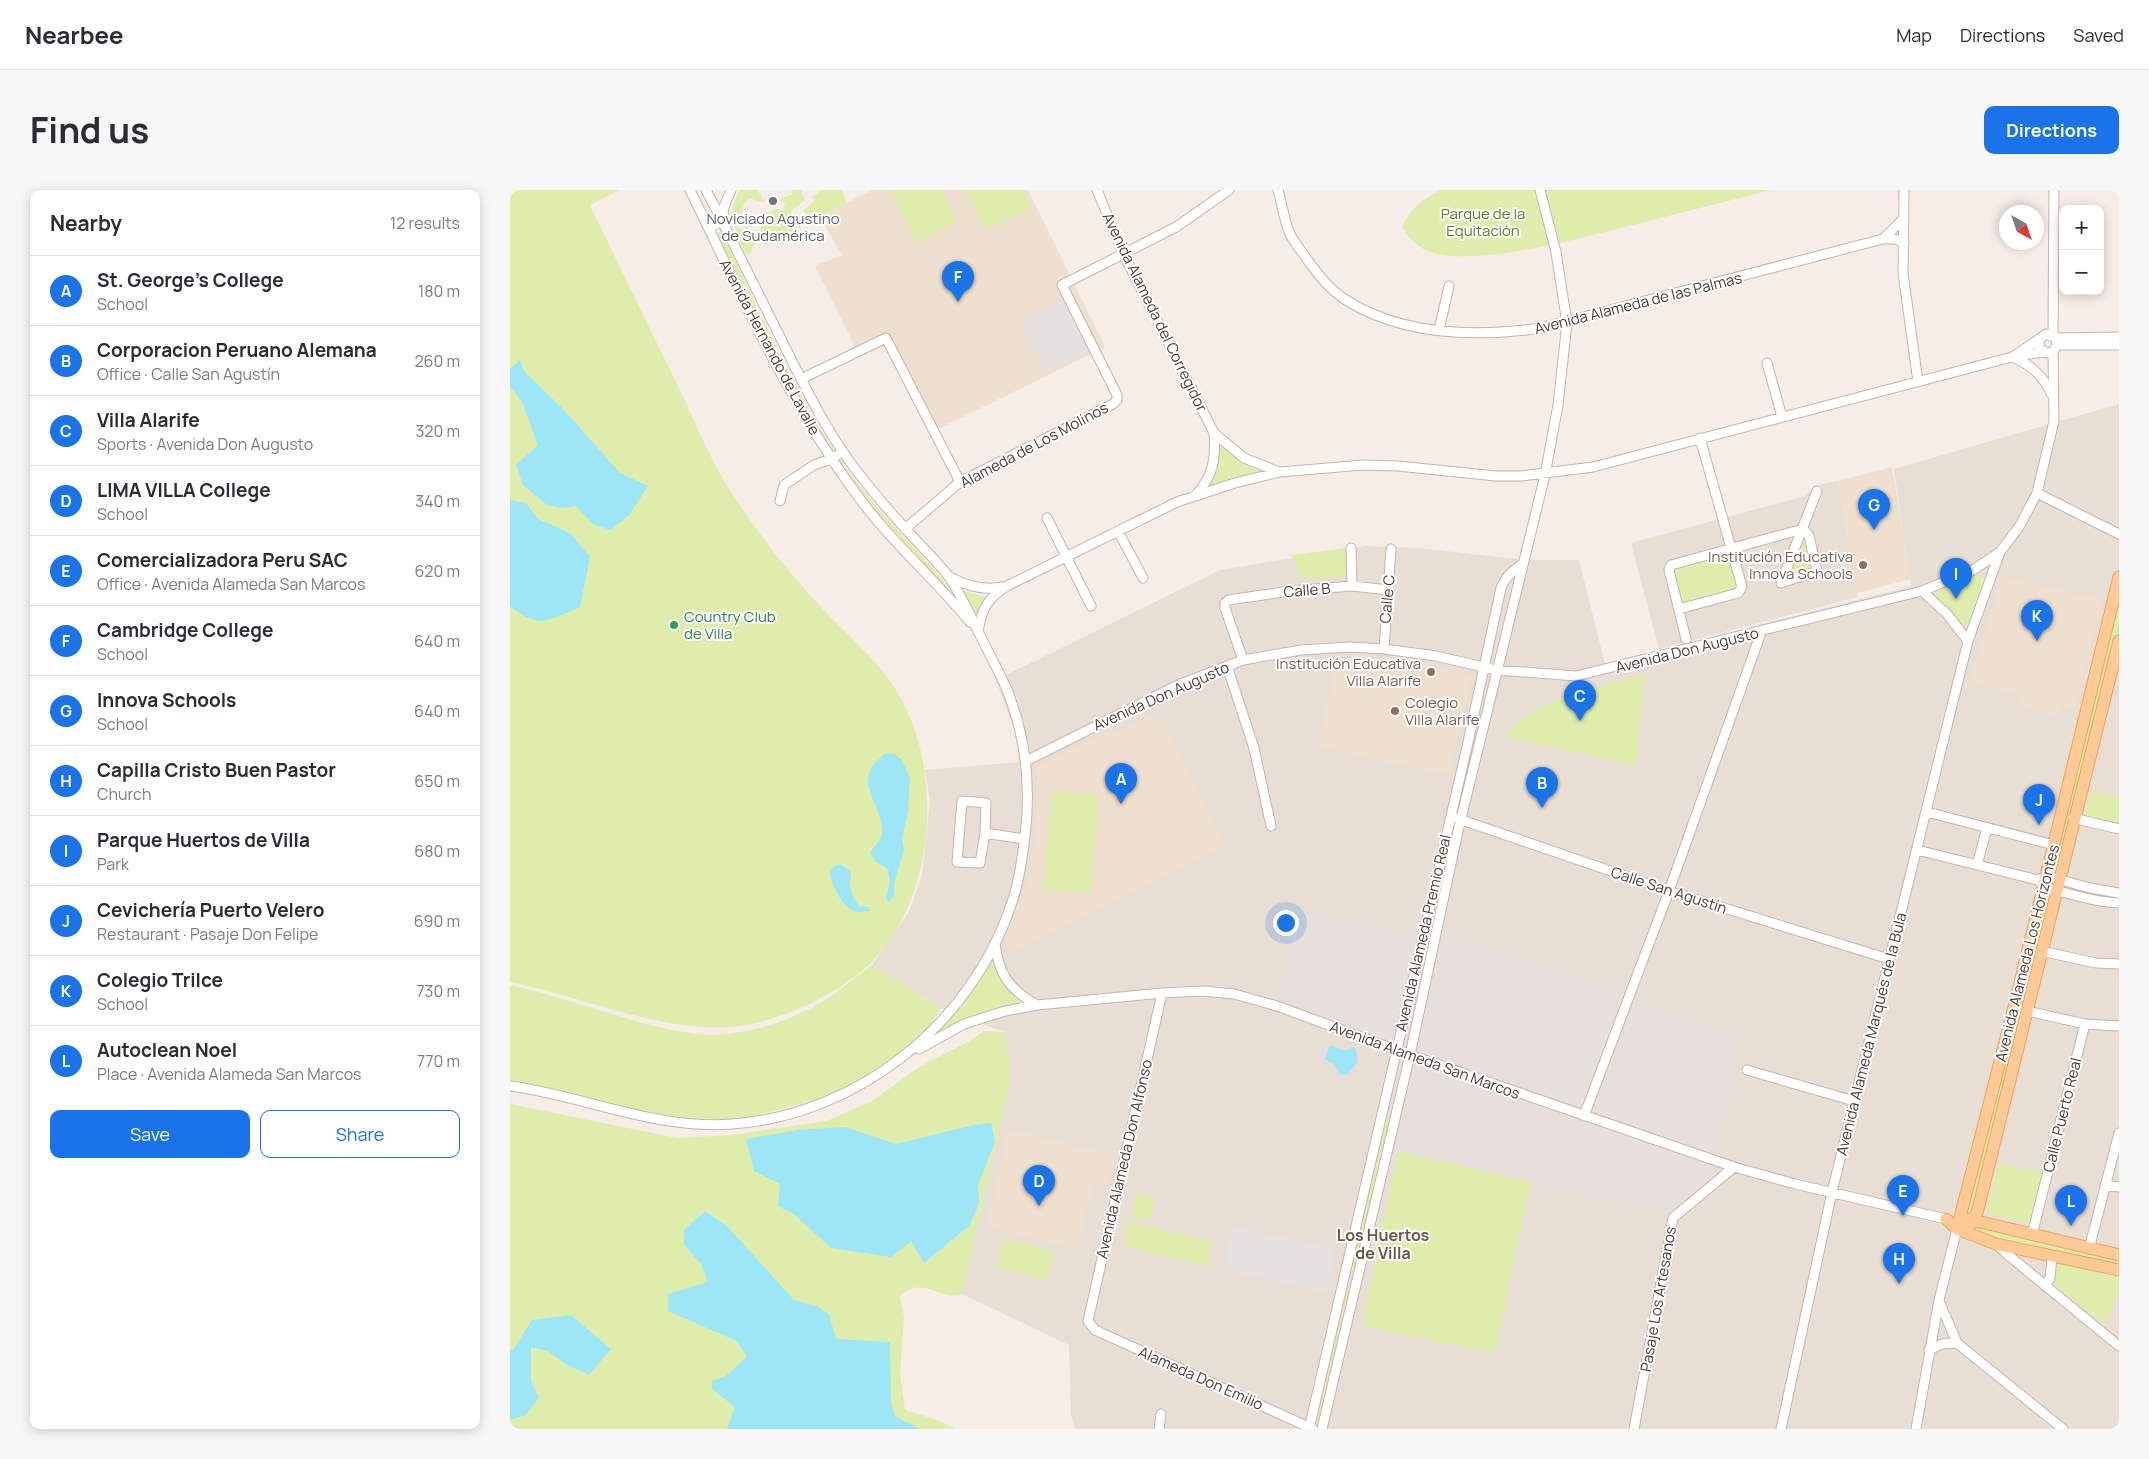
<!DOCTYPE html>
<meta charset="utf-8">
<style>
:root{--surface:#fff;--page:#f7f7f7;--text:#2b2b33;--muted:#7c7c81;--line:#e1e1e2;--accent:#1a73e8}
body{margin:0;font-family:Manrope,sans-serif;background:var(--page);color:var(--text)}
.controls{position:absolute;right:15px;top:15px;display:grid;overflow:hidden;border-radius:10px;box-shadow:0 2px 12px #0003}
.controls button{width:45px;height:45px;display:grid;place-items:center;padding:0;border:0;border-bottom:1px solid var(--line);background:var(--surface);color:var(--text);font:25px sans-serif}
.compass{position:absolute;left:1489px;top:15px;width:45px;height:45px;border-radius:50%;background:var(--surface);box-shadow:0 2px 12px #0003;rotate:140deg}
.you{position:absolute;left:775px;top:732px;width:18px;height:18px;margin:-12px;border:4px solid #fff;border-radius:50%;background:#1a73e8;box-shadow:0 0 0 8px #1a73e833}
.badge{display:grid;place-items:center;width:32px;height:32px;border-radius:50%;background:var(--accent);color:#fff;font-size:16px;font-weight:700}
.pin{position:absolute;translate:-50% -41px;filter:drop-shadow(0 1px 2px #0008)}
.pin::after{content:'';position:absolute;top:26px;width:18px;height:15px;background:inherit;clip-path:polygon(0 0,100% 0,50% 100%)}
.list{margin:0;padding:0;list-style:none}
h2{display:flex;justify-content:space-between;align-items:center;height:65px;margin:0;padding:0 20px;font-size:21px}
h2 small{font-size:16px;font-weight:400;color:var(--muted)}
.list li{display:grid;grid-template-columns:32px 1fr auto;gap:15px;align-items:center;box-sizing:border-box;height:70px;padding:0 20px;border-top:1px solid var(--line)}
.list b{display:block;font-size:19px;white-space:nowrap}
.list p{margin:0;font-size:16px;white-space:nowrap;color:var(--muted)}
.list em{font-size:16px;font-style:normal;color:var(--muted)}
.actions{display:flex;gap:10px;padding:15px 20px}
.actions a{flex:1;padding:11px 0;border:1px solid var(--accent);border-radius:10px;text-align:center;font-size:18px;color:var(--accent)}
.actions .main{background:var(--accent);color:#fff}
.map{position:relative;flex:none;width:1609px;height:1239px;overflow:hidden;border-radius:10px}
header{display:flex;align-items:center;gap:30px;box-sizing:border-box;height:70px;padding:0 25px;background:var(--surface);border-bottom:1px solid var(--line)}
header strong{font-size:24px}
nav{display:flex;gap:28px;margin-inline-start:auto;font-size:18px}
.intro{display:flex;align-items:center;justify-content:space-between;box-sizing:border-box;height:120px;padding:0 30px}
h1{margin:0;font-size:35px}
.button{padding:12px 22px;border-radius:10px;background:var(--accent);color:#fff;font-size:18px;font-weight:700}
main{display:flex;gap:30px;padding:0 30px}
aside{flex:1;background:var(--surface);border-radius:10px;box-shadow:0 2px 12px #0003}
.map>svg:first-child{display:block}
.residential{fill:#e9ded4}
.industrial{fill:#e7dfdb}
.education{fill:#efdfcf}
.green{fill:#deedab}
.parking{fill:#e5e1df}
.water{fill:#9ce6f8}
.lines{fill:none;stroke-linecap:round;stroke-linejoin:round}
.minor-casing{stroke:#c4b6ab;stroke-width:11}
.major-casing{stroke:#f0a259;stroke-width:13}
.minor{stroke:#fff;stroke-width:9}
.major{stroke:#ffca95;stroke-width:11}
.worship-dot{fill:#6b7280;stroke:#fff;stroke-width:2}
.education-dot{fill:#8d6e63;stroke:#fff;stroke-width:2}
.leisure-dot{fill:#2e9e5b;stroke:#fff;stroke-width:2}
.labels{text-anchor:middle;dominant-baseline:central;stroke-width:4;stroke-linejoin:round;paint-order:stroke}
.park-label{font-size:15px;fill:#5a8121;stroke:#fff}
.worship-label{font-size:15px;fill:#5b616d;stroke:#fff}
.street-label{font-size:15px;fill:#483c35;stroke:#fff}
.education-label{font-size:15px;fill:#785e54;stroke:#fff;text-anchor:end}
.leisure-label{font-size:15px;fill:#27864d;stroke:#fff;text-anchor:start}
.neighbourhood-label{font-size:16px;font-weight:bold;fill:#6c584b;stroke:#fff}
</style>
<header>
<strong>Nearbee</strong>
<nav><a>Map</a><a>Directions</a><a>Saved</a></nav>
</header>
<div class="intro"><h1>Find us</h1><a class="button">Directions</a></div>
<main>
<aside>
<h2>Nearby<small>12 results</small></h2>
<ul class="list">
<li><span class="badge">A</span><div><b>St. George's College</b><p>School</p></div><em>180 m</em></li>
<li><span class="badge">B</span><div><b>Corporacion Peruano Alemana</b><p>Office · Calle San Agustín</p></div><em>260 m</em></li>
<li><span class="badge">C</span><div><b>Villa Alarife</b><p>Sports · Avenida Don Augusto</p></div><em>320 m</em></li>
<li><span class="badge">D</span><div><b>LIMA VILLA College</b><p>School</p></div><em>340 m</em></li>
<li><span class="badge">E</span><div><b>Comercializadora Peru SAC</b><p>Office · Avenida Alameda San Marcos</p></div><em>620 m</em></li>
<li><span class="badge">F</span><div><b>Cambridge College</b><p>School</p></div><em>640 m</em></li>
<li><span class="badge">G</span><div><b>Innova Schools</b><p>School</p></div><em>640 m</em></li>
<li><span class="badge">H</span><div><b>Capilla Cristo Buen Pastor</b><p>Church</p></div><em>650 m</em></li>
<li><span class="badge">I</span><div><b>Parque Huertos de Villa</b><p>Park</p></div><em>680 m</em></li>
<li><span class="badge">J</span><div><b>Cevichería Puerto Velero</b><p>Restaurant · Pasaje Don Felipe</p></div><em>690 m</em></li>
<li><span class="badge">K</span><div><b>Colegio Trilce</b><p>School</p></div><em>730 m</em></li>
<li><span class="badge">L</span><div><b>Autoclean Noel</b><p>Place · Avenida Alameda San Marcos</p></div><em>770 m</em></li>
</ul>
<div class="actions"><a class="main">Save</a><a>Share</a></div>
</aside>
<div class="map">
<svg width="1609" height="1239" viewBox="0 0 1609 1239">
<rect width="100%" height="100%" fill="#f5ede6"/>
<!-- residential -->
<path class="residential" d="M1609,214V1239H565L561,1225L559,1155L452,1104L500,872L494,842L431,818L362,775L400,720L412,685L420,612L415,580L508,572V551L486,490L710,380L856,356L908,358L1017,370H1069L1095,474L1401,396L1384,279Z
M1328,291L1348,407L1149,459L1121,353L1295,306L1306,295Z"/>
<!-- industrial -->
<path class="industrial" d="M792,721L927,754L933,748L981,760L1113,806L1231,852L1206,964L1212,981L1160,1024L888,961L889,938L909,858L767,811Z"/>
<!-- education -->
<path class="education" d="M362,0H518L595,157L424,241L376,148L348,163L305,76L332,65L310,27Z
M1382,277L1401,389L1347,403L1328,291Z
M1492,386L1592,410L1565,518L1551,515L1548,526L1510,517L1513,505L1460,492Z
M851,467L962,485L938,585L808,557L827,468Z
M640,526L658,539L715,656L499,764L494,756L517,693L527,645V576L602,539L606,544Z
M498,939L604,965L599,994L583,992L568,1059L477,1037Z"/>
<!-- green -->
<path class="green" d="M0,0H109L80,15C109,75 138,136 168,196C186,234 202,274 225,308C251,347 279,384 311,417C339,447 374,475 393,512C433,590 424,708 362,772C342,792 313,808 288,819C268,827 243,836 221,837C145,841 74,807 0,792Z
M230,0H248L254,11L251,12L239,8L237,11H235L227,37L235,40L238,32L240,33L237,41L247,45L241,62L237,65C225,42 216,24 230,0Z
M281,0H292L291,2L295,10L281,21L284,29L288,27L292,33L300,27L293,21L304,12L302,7L312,0H331L337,13L256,55L252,46H248L256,22L258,23L264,19L273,20L275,13L269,10L283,4Z
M384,0H431L447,32L407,53L381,1Z
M456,0H512L521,18L475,40Z
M931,0H1261C1210,13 1158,26 1107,39C1059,51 971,75 923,63C909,59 900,49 892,37C902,17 912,10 931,0Z
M211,41C252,125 288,216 345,290C372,325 404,357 433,390L441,405L347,300L291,216L205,44Z
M709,258H714L733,274L755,283L698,298L704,285Z
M1293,351L1296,353L1302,379L1281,386Z
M836,358V387L791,389L782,365Z
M1215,365L1219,368L1226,397L1224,401L1172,413L1163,380L1165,378Z
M1469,384H1472L1475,389L1460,432L1457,435H1452L1424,407C1427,396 1458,388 1469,384Z
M451,400L475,407L465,431Z
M1609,401V434L1547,683L1540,682Z
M1135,484L1126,575L994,547C1015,523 1040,510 1070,501L1072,503L1077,502L1079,499Z
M542,601L589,605L580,703L533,699Z
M1580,601L1609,607V634L1575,626Z
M1532,712L1539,714L1465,1017L1458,1015Z
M482,769C484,772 484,777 486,781C491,793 503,805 514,813L424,846L460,804Z
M362,775L431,818L421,835L398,856L365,881L316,907L227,931L152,926L59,902L0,890V795C62,808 124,836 187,844C227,848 272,834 307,815C327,804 344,788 362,775Z
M474,841L494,842L500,872V893L452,1104C430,1112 413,1084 390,1106L394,1127L390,1184L395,1220L430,1231L445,1239H0V914L167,948L222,945L317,931L362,911L411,876L458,852Z
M874,927L880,929L846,1081L840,1080Z
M888,961L1021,992L985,1163L852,1136Z
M1489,973L1533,983L1520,1034L1476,1023Z
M627,1003L645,1008L639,1031L621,1027Z
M619,1032L702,1051L696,1076L613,1056Z
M1470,1037L1609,1066V1074L1491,1049L1472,1043Z
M493,1049L544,1061L537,1090L486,1078Z
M1548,1072L1609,1086V1100L1595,1135L1544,1094Z
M834,1101L840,1102L811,1232L804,1231Z"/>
<!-- parking -->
<path class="parking" d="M562,106L585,158L536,183L511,131Z
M723,1037L825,1059L815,1102L714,1080Z"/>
<!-- water -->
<path class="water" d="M10,170L14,181L55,221L110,283L138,296L119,325L101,340L84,335L66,316L52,318L37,315L13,295L6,275L28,255L12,212L0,196V179Z
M0,310L16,313L28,329L60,343L80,367L70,417C39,430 29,440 0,416Z
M375,564H384L391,569L400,587L398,622L392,648L394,660L384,693V705L379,712L376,709L380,691L377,679L365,671L360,663C363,658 369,652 371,647C379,625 346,598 363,575C366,571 372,567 375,564Z
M331,674L341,682C339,697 340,704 349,716L358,717L360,721C356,721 351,722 347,722C333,719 321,695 320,682L324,676Z
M820,855L836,861L843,857L846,859L848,872L837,885H831L824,874L814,869Z
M481,933L485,952L468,995L469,1014L459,1036L414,1073L401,1051L381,1067L321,1058L285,1025L268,1016L270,994L244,981L236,949L288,940L335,937L386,954L464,935Z
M195,1021L217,1036L284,1110L308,1117L319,1124L326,1149L380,1152L381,1213L385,1226L410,1239H217L225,1217L202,1199V1191L216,1186L237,1167L227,1151L158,1121V1104L198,1092L191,1074L174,1055V1040Z
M61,1125L101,1159L79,1185L55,1174L38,1161L21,1157V1191L29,1208L15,1225L0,1230V1161L3,1160L22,1130Z"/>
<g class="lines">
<!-- minor casing -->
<g class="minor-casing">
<path id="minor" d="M180,0C231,104 278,212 347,305C380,351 424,388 460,432
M587,0L614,65L704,243L734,268L769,282
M768,0C772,14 774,30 780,44C785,54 793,63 799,72C809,86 821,101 836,110C893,146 967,147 1031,138L1373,49H1385L1394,53
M1394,0L1393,83L1408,192
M199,38L212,31L214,17L221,0
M1373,49L1394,28
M929,140L939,96
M1543,145L1544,0
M1546,148L1547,155L1543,162L1537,163L1529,158V149L1536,144L1546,148L1609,147
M1547,155H1609
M1504,166L1529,149
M1502,167C1522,175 1533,186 1542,205
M1257,173L1272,227
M291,189L376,148L450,292
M1527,303L1609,344
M687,304C703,285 706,269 704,243
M270,311L274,295L304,275L321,269L333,261
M537,328L581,416
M395,339L450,292L603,214L607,210V205L552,95L666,37L719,0
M608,341L633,388
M841,358L842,396
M438,386C455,395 472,401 492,397
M1271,393L1307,301
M1271,393L1307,381L1299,346L1293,339
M1412,401L1437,424L1458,451
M1169,419L1228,403L1232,397L1190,248
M468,442C472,418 477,409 497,396L667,312L725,293L770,282L853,275L888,276L986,286H1011L1083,277L1502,167L1533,162
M1176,449L1159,380L1161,375L1293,339
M874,459L881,359
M733,470L715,418V413L719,410L780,401L842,396L879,400
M717,476L744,558L761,636
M516,571L668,495L733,470L791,460L840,457L874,459L926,466L986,480L1066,486L1412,401L1463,380L1490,362
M1417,622L1544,655
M946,628L1159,701L1379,769
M1563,628L1609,639
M475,643L476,613L452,611L447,672L470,673L475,643L514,649
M1407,660L1528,690L1536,686L1580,698L1609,703
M1467,675L1477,638
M1530,692L1533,697C1558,703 1583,712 1609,713
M485,753C488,784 500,800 527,815
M1531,761L1586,773L1609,774
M652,803L578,1131L585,1140L803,1239
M1517,821L1575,834L1609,836
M409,859L454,834L495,821L527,815L652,803L693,801L724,804L767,816L900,865L1224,977L1285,994L1436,1029
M1237,880L1344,911
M0,896C75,906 145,940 222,934C348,925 461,834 501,715C509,693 512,669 515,646C521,596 516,547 497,500C489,481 478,462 469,443C460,424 451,405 439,387C428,372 414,359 401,345C373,314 344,281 322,245C302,213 286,179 269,145C245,97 221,48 196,0
M1074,926L1159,701L1252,440
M1595,995L1609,997
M1522,1045L1575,834
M1486,1054L1498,1065L1609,1156
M1579,1059L1609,943
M1535,1096L1540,1088L1542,1067
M1429,1111L1447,1153L1553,1239
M1419,1160L1432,1154L1447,1153
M649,1239L651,1224
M799,1239L957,557L991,398C995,386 1004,381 1013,373
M812,1239L900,865L948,641L1035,285L1048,215L1057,133L1046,62L1030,0
M1124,1239L1163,1028L1224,977
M1271,1239L1322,1002L1458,451L1490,362L1509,337L1527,303L1544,231L1543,162
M1406,1239L1429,1110L1447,1039"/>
</g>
<!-- major casing -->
<g class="major-casing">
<path id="major" d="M1436,1029L1447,1039L1486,1054L1609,1080
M1458,1029L1609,1065
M1447,1039L1505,813L1609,387
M1455,1042L1467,1023L1609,451"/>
</g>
<!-- minor -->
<use href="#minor" class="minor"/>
<!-- major -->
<use href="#major" class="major"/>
</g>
<!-- markers -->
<circle class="worship-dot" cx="263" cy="11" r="5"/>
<g class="education-dot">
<circle cx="1353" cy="375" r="5"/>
<circle cx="921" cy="482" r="5"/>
<circle cx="885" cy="521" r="5"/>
</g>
<circle class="leisure-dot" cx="164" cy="435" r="5"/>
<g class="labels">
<!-- park labels -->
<g class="park-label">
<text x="973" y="23">Parque de la<tspan x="973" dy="17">Equitación</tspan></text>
</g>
<!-- worship labels -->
<g class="worship-label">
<text x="263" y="28">Noviciado Agustino<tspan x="263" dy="17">de Sudamérica</tspan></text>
</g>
<!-- street labels -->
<g class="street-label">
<text transform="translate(1128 113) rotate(-14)">Avenida Alameda de las Palmas</text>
<text transform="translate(645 122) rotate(64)">Avenida Alameda del Corregidor</text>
<text transform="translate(260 157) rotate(62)">Avenida Hernando de Lavalle</text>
<text transform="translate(524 255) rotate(-28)">Alameda de Los Molinos</text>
<text transform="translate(797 400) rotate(-5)">Calle B</text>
<text transform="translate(877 409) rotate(-85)">Calle C</text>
<text transform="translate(1177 460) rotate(-14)">Avenida Don Augusto</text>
<text transform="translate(651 506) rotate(-24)">Avenida Don Augusto</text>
<text transform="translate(1159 700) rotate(18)">Calle San Agustín</text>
<text transform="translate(913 743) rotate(-77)">Avenida Alameda Premio Real</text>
<text transform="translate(1517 763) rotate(-76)">Avenida Alameda Los Horizontes</text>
<text transform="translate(1361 844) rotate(-76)">Avenida Alameda Marqués de la Bula</text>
<text transform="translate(915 870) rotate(20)">Avenida Alameda San Marcos</text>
<text transform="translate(1552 925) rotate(-76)">Calle Puerto Real</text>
<text transform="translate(614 969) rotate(-77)">Avenida Alameda Don Alfonso</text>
<text transform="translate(1148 1109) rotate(-80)">Pasaje Los Artesanos</text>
<text transform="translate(691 1188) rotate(24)">Alameda Don Emilio</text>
</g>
<!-- education labels -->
<g class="education-label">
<text x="1343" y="366">Institución Educativa<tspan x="1343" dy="17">Innova Schools</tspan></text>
<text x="911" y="473">Institución Educativa<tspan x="911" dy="17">Villa Alarife</tspan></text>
<text x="895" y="512" text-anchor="start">Colegio<tspan x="895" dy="17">Villa Alarife</tspan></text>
</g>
<!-- leisure labels -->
<g class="leisure-label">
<text x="174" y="426">Country Club<tspan x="174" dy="17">de Villa</tspan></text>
</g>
<!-- neighbourhood labels -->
<g class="neighbourhood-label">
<text x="873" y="1045">Los Huertos<tspan x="873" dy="18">de Villa</tspan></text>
</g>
</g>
</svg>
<div class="controls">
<button>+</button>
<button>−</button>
</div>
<svg class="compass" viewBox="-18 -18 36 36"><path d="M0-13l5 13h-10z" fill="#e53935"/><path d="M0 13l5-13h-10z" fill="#7c7c81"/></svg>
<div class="you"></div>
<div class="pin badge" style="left:611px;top:614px">A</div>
<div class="pin badge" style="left:1032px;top:618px">B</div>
<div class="pin badge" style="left:1070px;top:531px">C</div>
<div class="pin badge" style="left:529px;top:1016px">D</div>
<div class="pin badge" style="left:1393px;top:1026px">E</div>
<div class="pin badge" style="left:448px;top:112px">F</div>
<div class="pin badge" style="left:1364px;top:340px">G</div>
<div class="pin badge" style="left:1389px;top:1094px">H</div>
<div class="pin badge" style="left:1446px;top:409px">I</div>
<div class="pin badge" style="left:1529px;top:635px">J</div>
<div class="pin badge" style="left:1527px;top:451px">K</div>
<div class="pin badge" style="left:1561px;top:1036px">L</div>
</div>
</main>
